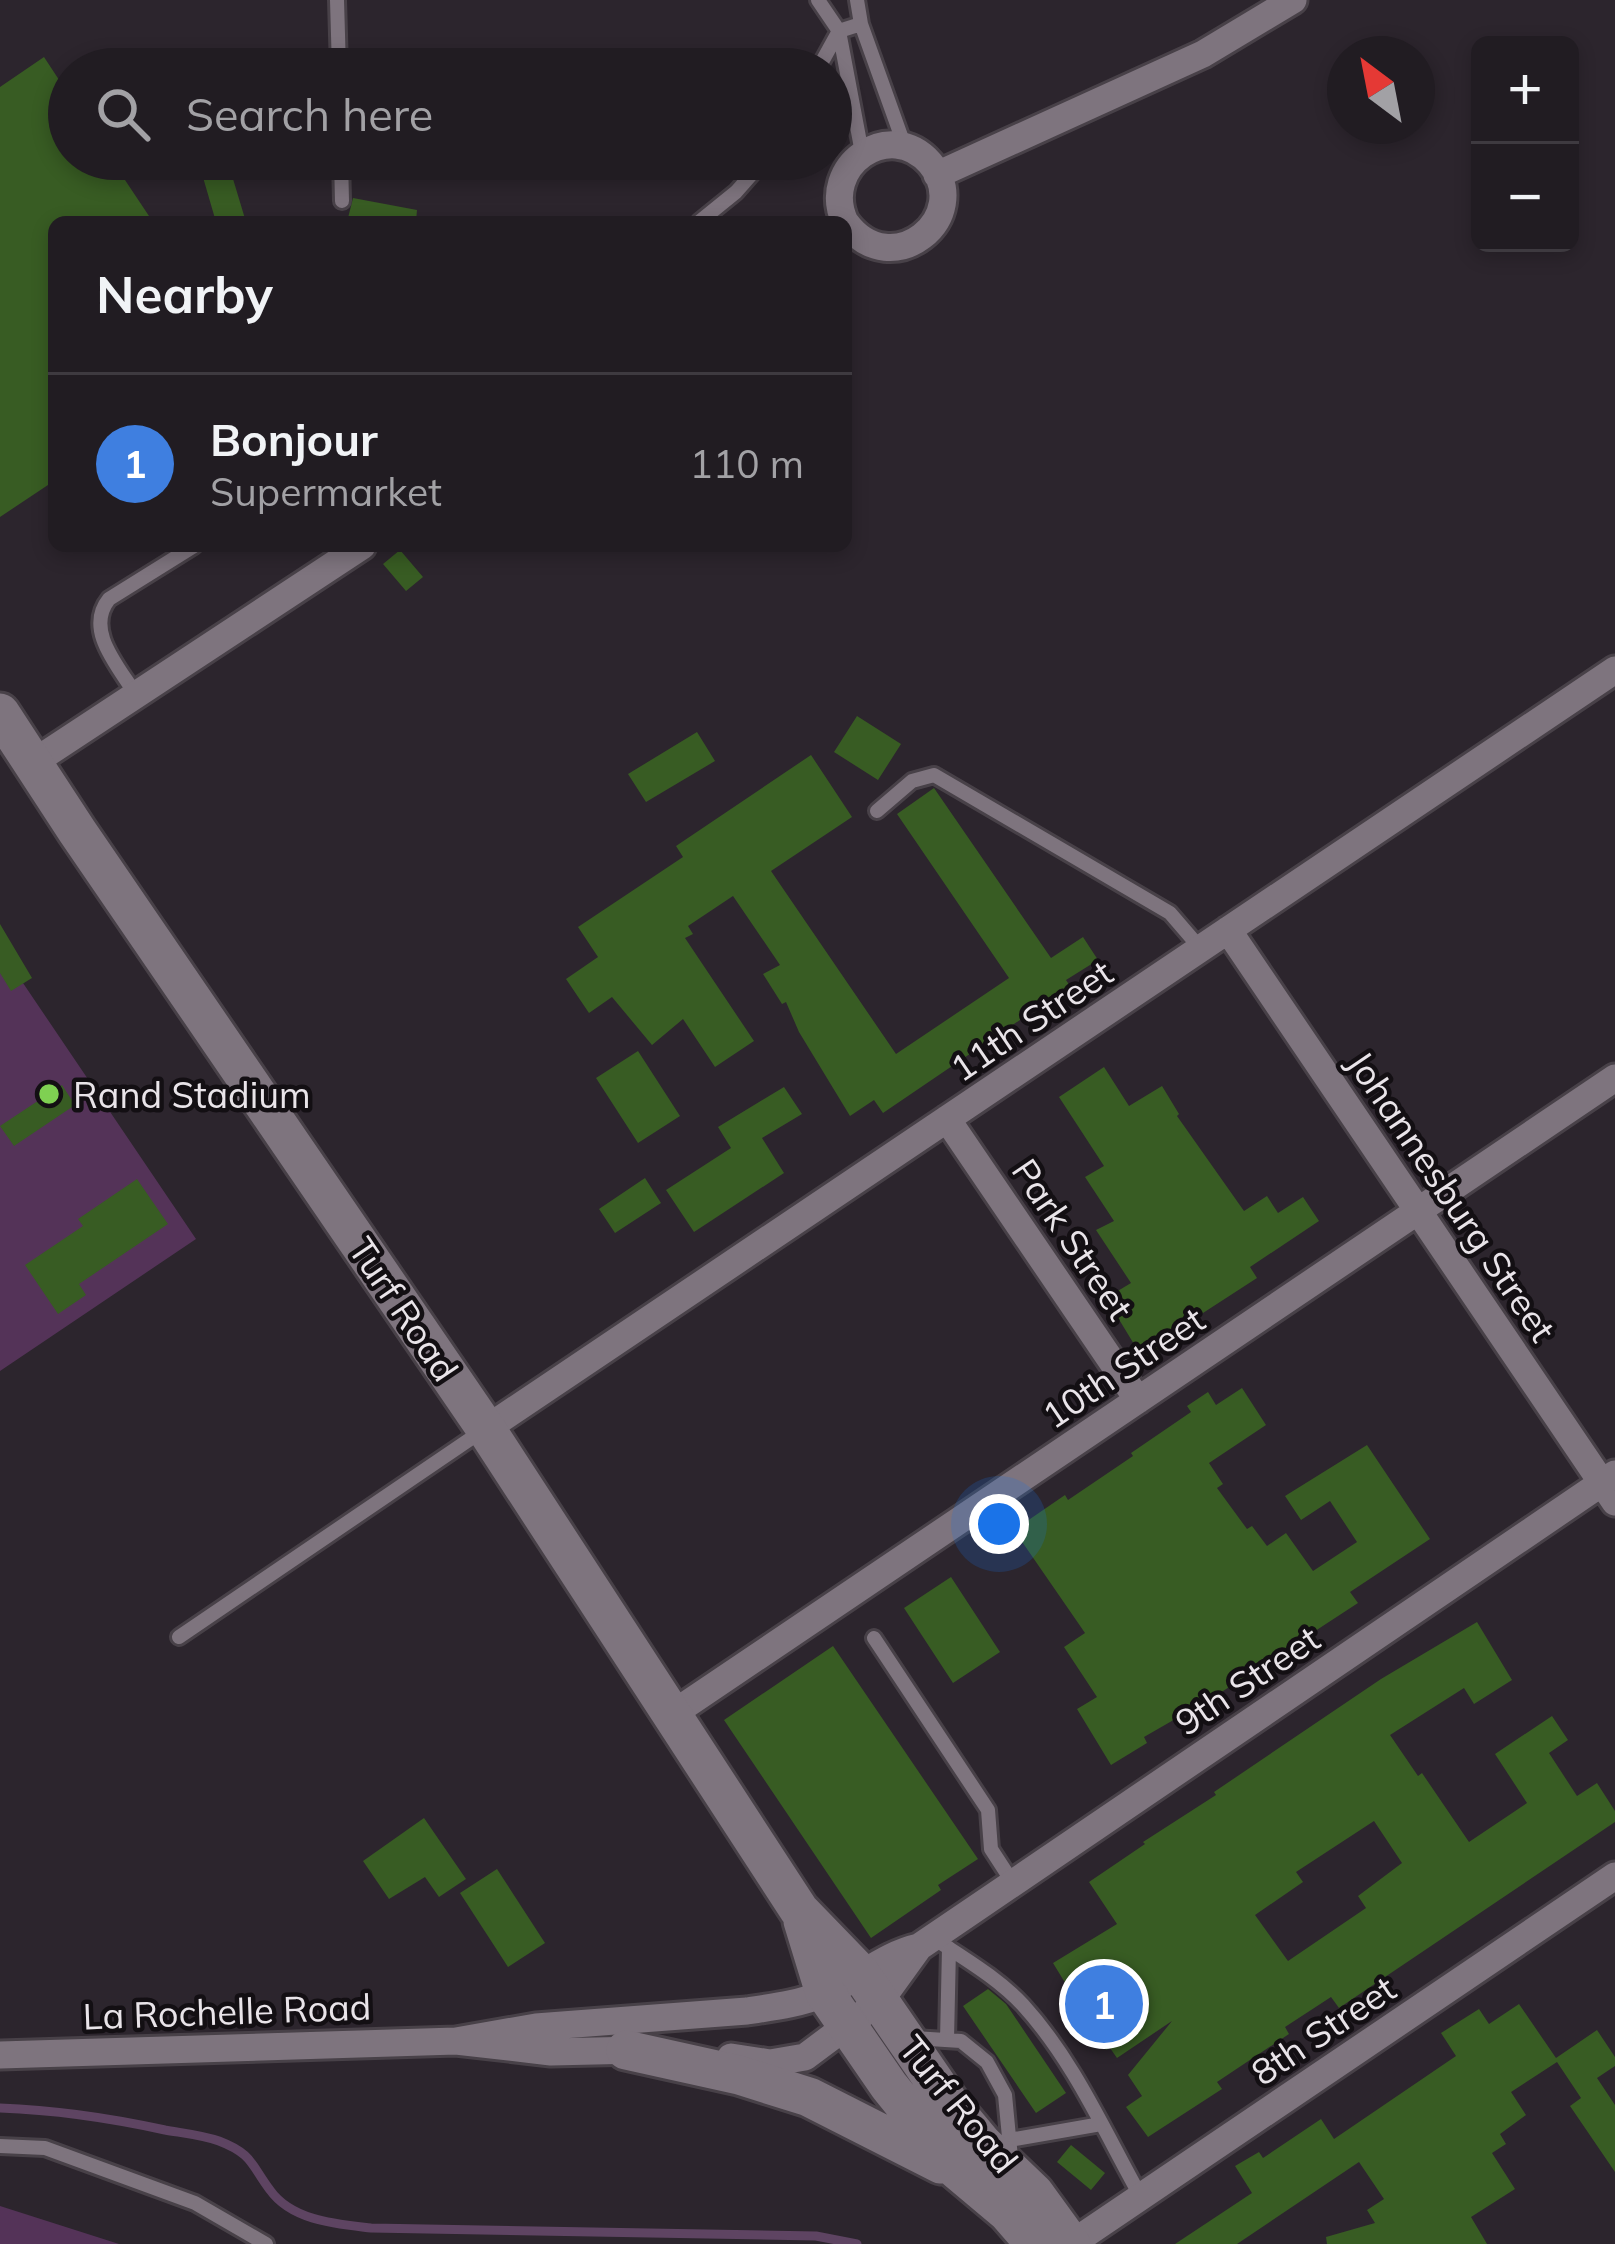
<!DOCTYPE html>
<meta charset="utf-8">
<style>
:root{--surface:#211c22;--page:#2d292f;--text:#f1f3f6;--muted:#a2a1a5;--line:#3e3a40;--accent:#7fd052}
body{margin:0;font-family:Mulish,sans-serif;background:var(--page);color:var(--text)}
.controls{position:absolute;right:36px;top:36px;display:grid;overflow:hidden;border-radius:18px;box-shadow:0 6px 18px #0003}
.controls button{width:108px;height:108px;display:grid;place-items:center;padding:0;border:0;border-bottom:3px solid var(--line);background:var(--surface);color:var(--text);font:60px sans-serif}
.compass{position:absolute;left:1327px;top:36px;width:108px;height:108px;border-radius:50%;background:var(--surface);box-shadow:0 6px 18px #0003;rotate:328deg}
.you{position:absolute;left:999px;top:1524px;width:42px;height:42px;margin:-30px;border:9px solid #fff;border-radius:50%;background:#1a73e8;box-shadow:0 0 0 18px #1a73e833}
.badge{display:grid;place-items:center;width:78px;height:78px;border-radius:50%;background:var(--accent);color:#fff;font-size:39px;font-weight:700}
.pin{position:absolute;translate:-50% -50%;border:6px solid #fff;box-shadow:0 3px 12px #0006}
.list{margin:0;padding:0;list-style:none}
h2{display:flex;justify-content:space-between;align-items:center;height:156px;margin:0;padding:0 48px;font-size:51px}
h2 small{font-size:39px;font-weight:400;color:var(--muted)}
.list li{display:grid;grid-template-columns:78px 1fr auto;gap:36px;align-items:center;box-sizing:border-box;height:180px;padding:0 48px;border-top:3px solid var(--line)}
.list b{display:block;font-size:45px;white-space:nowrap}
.list p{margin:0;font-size:39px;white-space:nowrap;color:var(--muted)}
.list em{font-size:39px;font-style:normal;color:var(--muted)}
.icon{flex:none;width:66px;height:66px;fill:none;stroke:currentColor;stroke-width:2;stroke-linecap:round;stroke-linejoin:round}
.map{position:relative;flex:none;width:1615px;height:2244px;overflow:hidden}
.search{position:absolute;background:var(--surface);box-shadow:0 6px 18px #0003;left:48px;top:48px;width:804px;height:132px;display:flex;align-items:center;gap:30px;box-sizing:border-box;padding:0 42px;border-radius:66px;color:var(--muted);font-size:45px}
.panel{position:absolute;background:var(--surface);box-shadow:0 6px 18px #0003;left:48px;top:216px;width:804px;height:336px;border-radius:18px}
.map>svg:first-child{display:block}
.park{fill:#543358}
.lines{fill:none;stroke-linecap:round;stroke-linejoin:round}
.stream{stroke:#5e4462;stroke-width:9}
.building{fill:#385c23;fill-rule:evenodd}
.lane-casing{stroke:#484148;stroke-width:20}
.street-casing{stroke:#484148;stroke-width:33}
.secondary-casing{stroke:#484148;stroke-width:45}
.lane{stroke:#7e747e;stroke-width:14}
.street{stroke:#7e747e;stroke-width:27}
.secondary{stroke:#7e747e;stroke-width:39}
.poi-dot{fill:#7fd052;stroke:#130f13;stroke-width:4.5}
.labels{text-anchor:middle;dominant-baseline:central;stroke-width:9;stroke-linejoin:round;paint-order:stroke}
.street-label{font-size:36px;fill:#e9e4e9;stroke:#130f13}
.poi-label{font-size:36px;fill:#e9e4e9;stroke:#130f13;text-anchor:start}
</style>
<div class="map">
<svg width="1615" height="2244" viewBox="0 0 1615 2244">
<rect width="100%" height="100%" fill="#2c252d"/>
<!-- park -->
<path class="park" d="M0,949L196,1239L0,1371Z
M0,2206L119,2244H0Z"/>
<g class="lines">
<!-- stream -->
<path class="stream" d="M0,2108C56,2110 110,2118 165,2130C182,2133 202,2135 219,2141C253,2154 251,2165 270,2190C292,2221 337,2224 371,2228L816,2236L857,2244"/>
</g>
<!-- building -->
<path class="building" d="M44,57L69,95V159H111L153,222H54V481L0,517V87Z
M227,159L246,222H216L200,167Z
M353,198L417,210L416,222H347Z
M400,550L423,577L406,591L383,564Z
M857,716L901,744L878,780L834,752Z
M697,732L715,761L646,802L628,774Z
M811,755L852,817L771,871L896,1054L1009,978L897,814L934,788L1051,958L1083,937L1098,960L1066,980L1070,986L883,1113L874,1100L850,1116L799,1032L786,1002L782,1004L763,974L780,965L733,896L688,926L693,934L685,938L754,1041L715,1067L683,1019L652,1045L612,997L589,1013L566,979L598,957L578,927L683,857L676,846Z
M0,924L32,978L11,991L0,973Z
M638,1051L680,1116L638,1143L596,1078Z
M1104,1067L1129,1106L1162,1086L1179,1114L1177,1116L1244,1211L1267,1196L1278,1213L1303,1197L1319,1221L1250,1267L1257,1278L1186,1324L1190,1331L1143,1359L1106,1298L1131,1283L1096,1230L1114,1221L1085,1177L1104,1166L1059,1097Z
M62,1085L75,1105L14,1146L0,1126Z
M784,1087L802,1114L762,1138L784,1173L694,1232L666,1190L731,1148L718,1127Z
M645,1178L661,1203L615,1233L599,1209Z
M137,1179L168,1224L79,1284L86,1295L58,1314L25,1265L83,1226L78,1219Z
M1242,1388L1266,1425L1209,1463L1223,1484L1217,1488L1247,1529L1252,1526L1267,1546L1286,1533L1313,1571L1357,1542L1330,1501L1301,1520L1285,1496L1367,1445L1430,1539L1350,1592L1358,1603L1217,1695L1144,1737L1147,1743L1111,1765L1077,1709L1097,1697L1064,1647L1085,1633L1014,1530L1065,1495L1068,1500L1133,1456L1131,1453L1191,1412L1187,1406L1208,1392L1216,1405Z
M951,1577L1000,1652L953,1683L904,1608Z
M1477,1622L1512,1680L1474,1704L1464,1688L1390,1735L1418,1776L1422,1773L1469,1842L1527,1803L1495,1754L1552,1716L1568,1740L1549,1753L1577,1796L1597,1783L1615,1811V1822L1339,2008L1331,1997L1285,2027L1289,2034L1217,2082L1222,2089L1148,2137L1126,2107L1142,2096L1128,2075L1172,2021L1117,2058L1110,2048L1106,2050L1053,1963L1117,1924L1089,1882L1145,1844L1143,1842L1216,1795L1214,1792L1381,1679ZM1374,1821L1402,1863L1358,1896L1366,1908L1288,1961L1255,1915L1303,1882L1296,1872Z
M833,1646L978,1859L938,1885L941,1890L871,1938L724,1720Z
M424,1818L466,1879L439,1897L425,1877L389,1899L363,1861Z
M497,1869L545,1943L508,1967L460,1893Z
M988,1989L1006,2004L1066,2093L1036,2113L963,2006Z
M1519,2004L1556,2058L1597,2030L1615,2057V2066L1597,2078L1615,2105V2172L1570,2106L1581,2098L1557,2062L1511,2092L1526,2115L1500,2134L1506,2144L1492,2153L1515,2189L1471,2217L1487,2244H1327L1326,2237L1375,2223L1367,2210L1384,2199L1359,2162L1237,2244H1175L1252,2193L1235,2166L1259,2152L1263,2158L1321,2119L1334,2139L1456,2056L1441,2033L1479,2009L1489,2024Z
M1071,2145L1105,2173L1091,2190L1057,2162Z"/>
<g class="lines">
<!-- lane casing -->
<g class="lane-casing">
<path id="lane" d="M337,0L339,69
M818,0L839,31L862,153
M857,0L861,24L905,147
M818,69L839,31L861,24
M341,159L342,201
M699,222L736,192L765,159
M136,695C119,667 84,630 109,599L194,546
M877,811L912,781L934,775L1170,913L1201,949
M179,1637L482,1431
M874,1638L988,1810L991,1849L1013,1883
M932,1937C963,1958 997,1977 1023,2005C1074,2061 1104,2131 1141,2197
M914,2038L961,2041L987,2062L1005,2095L1011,2158
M947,2040L949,1948
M1009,2140L1101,2124
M0,2146L45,2148L195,2203L266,2244"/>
</g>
<!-- street casing -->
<g class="street-casing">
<path id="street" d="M937,175L1203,54L1293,0
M845,222C819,166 890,117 930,163C975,216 892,285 846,223
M34,762L362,546
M1228,930L1615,1502
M947,1119L1138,1400
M486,1429L1615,670
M671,1715L1615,1078
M456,2041L536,2027L747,2011C773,2007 799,2004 823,1994C857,1981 883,1955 919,1947L1615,1474
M0,2055L456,2041L551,2052L639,2050
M731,2057L770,2063L805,2057L880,2001L919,1947
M1071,2244L1615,1876"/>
</g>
<!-- secondary casing -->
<g class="secondary-casing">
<path id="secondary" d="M0,713L77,831L486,1429L799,1910L860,1973L952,2107L982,2143L1034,2193L1071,2244
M803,1921L825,1993L889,2086L957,2170L1007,2212L1035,2244
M626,2050L739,2075L809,2097L941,2164"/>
</g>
<!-- lane -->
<use href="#lane" class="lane"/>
<!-- street -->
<use href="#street" class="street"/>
<!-- secondary -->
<use href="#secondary" class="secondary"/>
</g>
<!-- markers -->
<circle class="poi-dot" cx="49" cy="1094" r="12"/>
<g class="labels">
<!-- street labels -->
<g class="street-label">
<text transform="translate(1031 1020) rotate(-34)">11th Street</text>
<text transform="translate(1452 1196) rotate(56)">Johannesburg Street</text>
<text transform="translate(1073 1239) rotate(56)">Park Street</text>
<text transform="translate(404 1309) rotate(56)">Turf Road</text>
<text transform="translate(1123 1367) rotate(-34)">10th Street</text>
<text transform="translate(1247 1680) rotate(-34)">9th Street</text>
<text transform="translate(227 2011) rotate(-2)">La Rochelle Road</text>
<text transform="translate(1323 2030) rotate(-34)">8th Street</text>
<text transform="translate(959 2104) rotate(51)">Turf Road</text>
</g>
<!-- poi labels -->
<g class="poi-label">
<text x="73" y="1094">Rand Stadium</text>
</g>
</g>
</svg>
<div class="controls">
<button>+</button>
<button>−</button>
</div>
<svg class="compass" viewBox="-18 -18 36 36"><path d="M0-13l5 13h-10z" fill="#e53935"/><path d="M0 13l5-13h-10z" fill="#a2a1a5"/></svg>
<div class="you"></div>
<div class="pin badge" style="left:1104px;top:2004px;background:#3f7fe0">1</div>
<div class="search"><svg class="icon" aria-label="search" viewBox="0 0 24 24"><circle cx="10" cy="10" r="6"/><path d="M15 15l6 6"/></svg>Search here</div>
<section class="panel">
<h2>Nearby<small></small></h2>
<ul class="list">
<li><span class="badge" style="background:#3f7fe0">1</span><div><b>Bonjour</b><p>Supermarket</p></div><em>110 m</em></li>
</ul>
</section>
</div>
